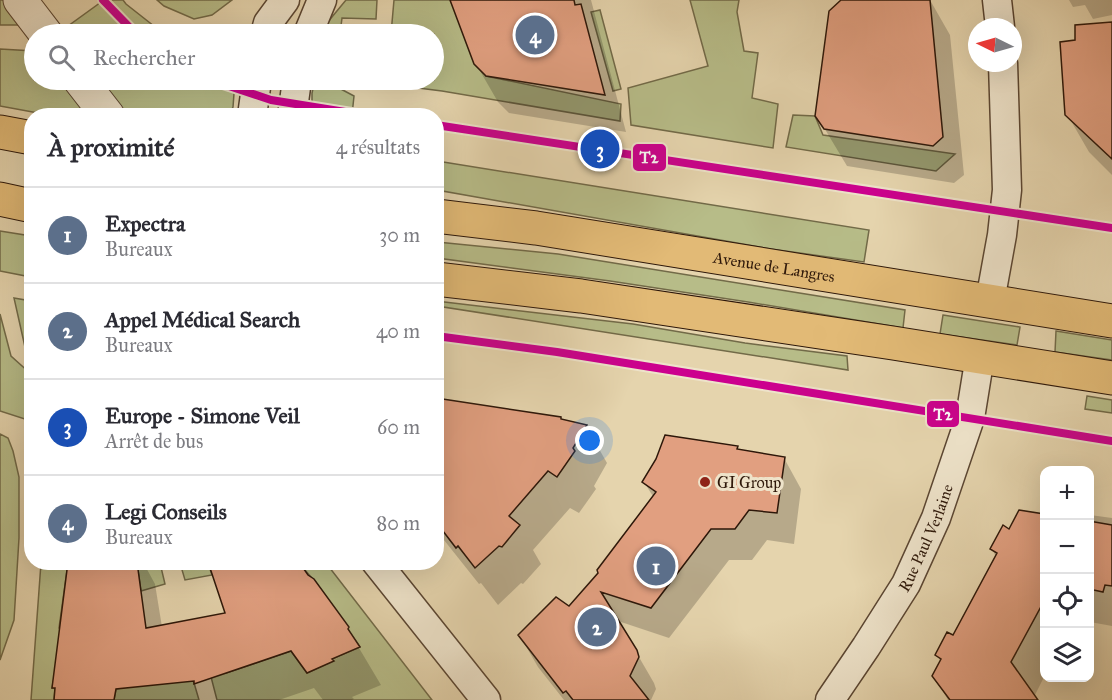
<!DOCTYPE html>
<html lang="fr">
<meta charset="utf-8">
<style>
:root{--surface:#fff;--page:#f2f2f3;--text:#2b2b33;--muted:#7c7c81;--line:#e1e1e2;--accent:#111827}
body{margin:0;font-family:"IM FELL Great Primer",serif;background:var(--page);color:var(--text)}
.controls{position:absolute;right:18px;bottom:18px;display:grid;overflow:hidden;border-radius:12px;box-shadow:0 6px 24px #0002}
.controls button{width:54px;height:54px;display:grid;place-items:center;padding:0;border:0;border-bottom:2px solid var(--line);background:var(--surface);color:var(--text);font:30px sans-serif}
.compass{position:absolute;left:968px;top:18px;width:54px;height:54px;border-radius:50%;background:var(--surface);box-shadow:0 6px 24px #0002;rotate:275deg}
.you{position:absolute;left:590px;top:441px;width:21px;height:21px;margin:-15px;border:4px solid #fff;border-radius:50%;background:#1a73e8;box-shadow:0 0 0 9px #1a73e833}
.badge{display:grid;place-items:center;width:39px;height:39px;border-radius:50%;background:var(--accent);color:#fff;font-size:20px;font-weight:700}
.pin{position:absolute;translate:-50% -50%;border:3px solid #fff;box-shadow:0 2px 6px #0006}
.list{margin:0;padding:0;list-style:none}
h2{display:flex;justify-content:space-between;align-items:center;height:78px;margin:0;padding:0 24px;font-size:26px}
h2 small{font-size:20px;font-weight:400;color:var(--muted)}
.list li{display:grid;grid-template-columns:39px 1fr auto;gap:18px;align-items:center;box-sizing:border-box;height:96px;padding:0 24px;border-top:2px solid var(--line)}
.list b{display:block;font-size:22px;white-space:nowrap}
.list p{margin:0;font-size:20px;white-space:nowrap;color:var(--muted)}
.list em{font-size:20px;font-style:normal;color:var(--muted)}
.icon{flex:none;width:33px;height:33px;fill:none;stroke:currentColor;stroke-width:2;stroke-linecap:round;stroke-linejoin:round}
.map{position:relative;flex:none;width:1112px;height:700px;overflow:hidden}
.search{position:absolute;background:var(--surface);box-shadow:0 6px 24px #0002;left:24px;top:24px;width:420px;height:66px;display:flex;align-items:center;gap:15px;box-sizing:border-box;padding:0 21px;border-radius:33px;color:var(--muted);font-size:22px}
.panel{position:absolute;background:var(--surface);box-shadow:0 6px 24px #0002;left:24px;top:108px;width:420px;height:462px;border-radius:24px}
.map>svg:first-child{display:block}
.green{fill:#b7bc88;stroke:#726a48;stroke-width:1.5}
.shadow{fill:#0003}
.building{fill:#e19f80;stroke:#2d1709;stroke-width:1.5}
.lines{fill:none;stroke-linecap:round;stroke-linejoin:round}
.minor-casing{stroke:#5b4632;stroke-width:31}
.tertiary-casing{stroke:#5b4632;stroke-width:35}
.primary-casing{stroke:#2d1709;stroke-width:35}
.minor{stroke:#eee3ca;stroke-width:28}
.tertiary{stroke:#eee3ca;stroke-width:33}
.primary{stroke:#e2ba76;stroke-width:33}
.tram-1-casing{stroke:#eee3ca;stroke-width:12}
.tram-1{stroke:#cc008e;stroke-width:8}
.poi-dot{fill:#8f2418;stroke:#eee3ca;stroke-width:2}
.labels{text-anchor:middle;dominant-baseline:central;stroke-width:6;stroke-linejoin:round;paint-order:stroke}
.street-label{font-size:16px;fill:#2d1709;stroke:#eee3ca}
.poi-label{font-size:16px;fill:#2d1709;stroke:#eee3ca;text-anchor:start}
.line-badge{stroke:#eee3ca;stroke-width:2}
.badge-label{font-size:16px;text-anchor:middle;font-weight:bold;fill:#fff}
</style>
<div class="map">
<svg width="1112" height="700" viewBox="0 0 1112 700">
<rect width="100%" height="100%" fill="#e5d4ad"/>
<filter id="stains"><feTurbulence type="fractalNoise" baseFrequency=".00333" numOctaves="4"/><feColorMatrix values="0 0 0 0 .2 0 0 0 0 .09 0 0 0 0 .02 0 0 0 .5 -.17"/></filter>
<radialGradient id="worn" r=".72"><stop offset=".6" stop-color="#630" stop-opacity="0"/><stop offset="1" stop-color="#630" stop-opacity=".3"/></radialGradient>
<!-- green -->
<path class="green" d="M0,0H6L19,25H0Z
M104,0H123L126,4L164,34H57Z
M157,0H232L212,15L194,19L164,6Z
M346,0H377L376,19L342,18L340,34H322L327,23Z
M394,0H450L486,76L621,104L620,121L442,91L387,84V80H434V34H391Z
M690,0H739L737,12L744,51L758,53L752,98L778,104L773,148L631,125L628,88L708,66Z
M600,10L621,89L613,91L591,12Z
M0,49L34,51V80H66L85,106L87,115H49L0,106Z
M92,80H235L233,107L229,115H122Z
M315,80H324L354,96L352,115H312V93Z
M793,115L815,116L823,135L955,154L936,171L786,147Z
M437,161L869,230L864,262L771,249L437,190Z
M0,231L31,236V277L0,271Z
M437,242L558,254L905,310L903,328L748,302L610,281L437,258Z
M14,298L31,301V353L25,347Z
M436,301L633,324L745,343L847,356L848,370L437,306Z
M0,314L11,356L31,374V421L0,411Z
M943,315L1020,327L1017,345L940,334Z
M1056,331L1112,340V360L1055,352Z
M1087,396L1112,400V413L1085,409Z
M0,434L8,438L13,451L19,477V538L14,620L0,660Z
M41,563H68L59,628L63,629L52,688H55L54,700H31Z
M137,563H160L165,584L141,591Z
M180,563H208L212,575L185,580Z
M299,563H326L432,700H217L210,673H226L291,651L307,673L333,661L332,659L360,647L311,580V577Z
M192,676L199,700H114L116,689Z"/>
<!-- shadow -->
<path class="shadow" d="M452,0H591L626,132L509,113L498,102L476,64Z
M849,0H930L950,35L964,175L954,183L847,166L817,116Z
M1069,0H1112V15L1093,19L1085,5L1073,7Z
M1112,24V175L1089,152L1067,114L1077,42Z
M436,399L586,426L607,463L594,486L596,489L579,513L570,508L533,550L541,564L523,584L521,583L498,605L481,583L479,584L436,530Z
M737,447L740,451L784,458L801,489L794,544L767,540L752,560H729L669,638L618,621L654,683L656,689L651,700H564L538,667L520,636L569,609L600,573L654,498L644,482Z
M1020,512L1044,515V677L1034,697L1036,700H948L934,676L941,662L937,655L954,637L996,557L992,549L1010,531Z
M1090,515L1112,518V626L1090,622Z
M69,562H143L155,584L162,627L348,628L358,646L325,660L326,663L359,648L381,685L352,697L354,699L352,700H323L314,688L279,700H55L56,692L54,688Z"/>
<!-- building -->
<path class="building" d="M450,0H574L575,5L581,4L605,95L486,76L474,64Z
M841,0H930L943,137L933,146L824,129L815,116L829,11Z
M1112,22V159L1065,115L1060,42L1075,40V25Z
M436,398L561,417V419L587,425L573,448L575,451L557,477L548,471L509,516L520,525L502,547L499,546L475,568L458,546L456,548L436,522Z
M665,435L738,446L737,449L785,457L777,513L749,510L735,529H711L651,608L601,592L637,650L639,657L630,676L649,700H573L566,691L563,693L518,635L556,597L569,606L598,573L597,570L656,492L642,482L656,459Z
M1019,510L1044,514V601L1011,662L1038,700H950L932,676L941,659L935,655L947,632L953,635L997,553L990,549L1003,525L1009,529Z
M1089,521L1112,525V586L1105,585L1103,592L1089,589Z
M68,562H137L146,628L225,613L208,562H299L308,575L314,579L349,627L348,629L360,647L332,659L334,661L307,673L291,651L194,684V681L116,689L114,700H54L55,688H52Z"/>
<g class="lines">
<!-- minor casing -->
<g class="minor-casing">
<g id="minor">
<path d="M997,0L1000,27"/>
<path d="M265,34L268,23L285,0"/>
<path d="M308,34L322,0"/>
<path d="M252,116L257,80"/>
<path d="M292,116L297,80"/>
<path d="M990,301L1002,235L1007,190L1003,63"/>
<path d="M376,562L486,700"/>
<path id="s1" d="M830,700L866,647L906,584L936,518L970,418L980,356"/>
</g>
</g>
<!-- tertiary casing -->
<g class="tertiary-casing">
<path id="tertiary" d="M20,0L46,34
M80,80L108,116"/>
</g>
<!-- primary casing -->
<g class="primary-casing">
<g id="primary">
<path d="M0,132L32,138"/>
<path d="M0,199L32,206"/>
<path id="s2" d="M436,216L536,228L1112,321"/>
<path d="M436,279L581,296L893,343L1112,378"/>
</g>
</g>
<!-- minor -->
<use href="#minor" class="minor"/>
<!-- tertiary -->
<use href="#tertiary" class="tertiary"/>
<!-- primary -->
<use href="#primary" class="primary"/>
<!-- tram-1 casing -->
<g class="tram-1-casing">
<path id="tram-1" d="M103,0L136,34
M211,80L271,100L370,116
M436,125L1112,228
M436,336L557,352L1112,441"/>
</g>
<!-- tram-1 -->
<use href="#tram-1" class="tram-1"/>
</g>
<!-- markers -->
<circle class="poi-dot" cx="705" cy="482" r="6"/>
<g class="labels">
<!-- street labels -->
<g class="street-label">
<text stroke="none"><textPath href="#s2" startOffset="342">Avenue de Langres</textPath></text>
<text stroke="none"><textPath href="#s1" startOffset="189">Rue Paul Verlaine</textPath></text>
</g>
<!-- poi labels -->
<g class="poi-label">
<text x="717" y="482">GI Group</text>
</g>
</g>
<g class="line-badge">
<rect x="632" y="143" width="35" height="29" rx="6" fill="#cc008e"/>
<rect x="926" y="400" width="34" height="28" rx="6" fill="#cc008e"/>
</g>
<g class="badge-label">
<text x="649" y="163">T2</text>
<text x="943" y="420">T2</text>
</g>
<rect width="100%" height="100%" filter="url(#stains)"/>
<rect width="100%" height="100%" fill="url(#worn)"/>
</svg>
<div class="controls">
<button>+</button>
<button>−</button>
<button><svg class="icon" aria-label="locate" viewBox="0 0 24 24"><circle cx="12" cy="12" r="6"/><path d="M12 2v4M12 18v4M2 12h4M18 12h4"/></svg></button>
<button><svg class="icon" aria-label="layers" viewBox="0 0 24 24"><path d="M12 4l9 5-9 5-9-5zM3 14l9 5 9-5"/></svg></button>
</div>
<svg class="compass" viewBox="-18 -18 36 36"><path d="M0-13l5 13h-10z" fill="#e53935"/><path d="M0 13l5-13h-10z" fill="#7c7c81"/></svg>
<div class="you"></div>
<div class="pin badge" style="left:656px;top:566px;background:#5c6f8a">1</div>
<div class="pin badge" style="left:597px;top:627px;background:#5c6f8a">2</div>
<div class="pin badge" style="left:600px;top:149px;background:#1a4fb4">3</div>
<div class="pin badge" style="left:535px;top:35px;background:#5c6f8a">4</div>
<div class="search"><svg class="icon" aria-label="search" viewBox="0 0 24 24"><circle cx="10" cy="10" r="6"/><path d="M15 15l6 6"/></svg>Rechercher</div>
<section class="panel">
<h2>À proximité<small>4 résultats</small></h2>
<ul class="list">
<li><span class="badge" style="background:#5c6f8a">1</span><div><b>Expectra</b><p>Bureaux</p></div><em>30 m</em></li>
<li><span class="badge" style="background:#5c6f8a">2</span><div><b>Appel Médical Search</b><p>Bureaux</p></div><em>40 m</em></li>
<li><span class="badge" style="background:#1a4fb4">3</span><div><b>Europe - Simone Veil</b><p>Arrêt de bus</p></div><em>60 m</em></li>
<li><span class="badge" style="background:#5c6f8a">4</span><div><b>Legi Conseils</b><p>Bureaux</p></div><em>80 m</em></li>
</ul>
</section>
</div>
